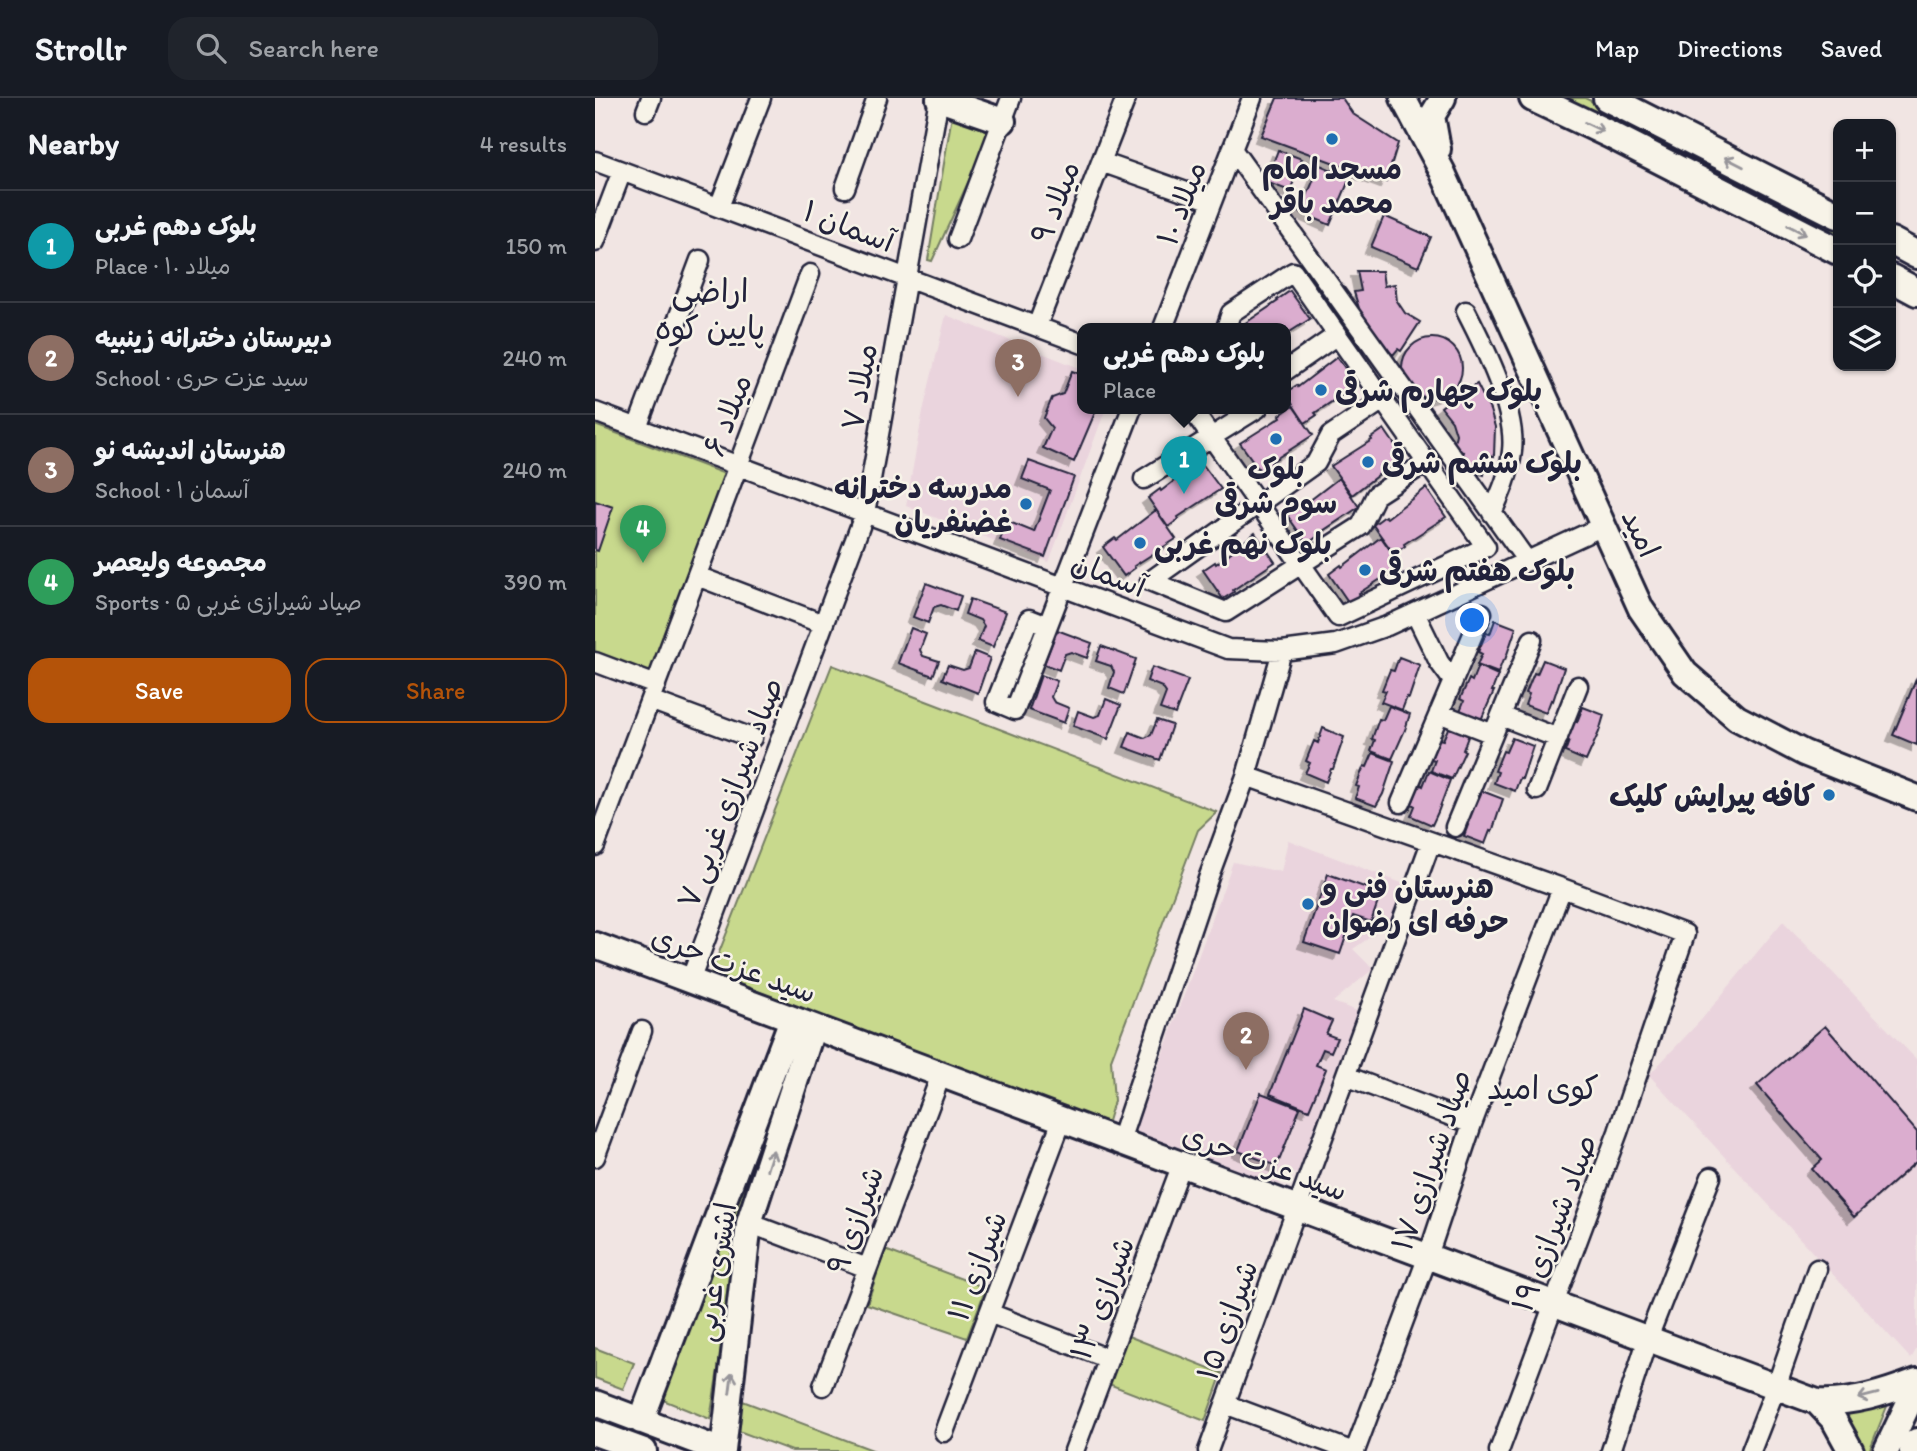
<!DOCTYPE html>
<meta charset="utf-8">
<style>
:root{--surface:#171b24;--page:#20242c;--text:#f1f3f6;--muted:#9ea1a6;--line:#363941;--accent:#b45309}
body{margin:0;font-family:Itim,"Playpen Sans Arabic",sans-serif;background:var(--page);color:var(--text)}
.controls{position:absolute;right:21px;top:21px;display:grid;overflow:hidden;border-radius:14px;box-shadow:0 2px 5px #0004}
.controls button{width:63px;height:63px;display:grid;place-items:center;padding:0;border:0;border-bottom:2px solid var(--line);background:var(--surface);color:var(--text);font:35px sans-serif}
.you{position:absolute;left:878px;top:523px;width:24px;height:24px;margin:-18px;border:5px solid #fff;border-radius:50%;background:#1a73e8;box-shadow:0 0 0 10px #1a73e833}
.badge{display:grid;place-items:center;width:46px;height:46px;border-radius:50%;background:var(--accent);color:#fff;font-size:23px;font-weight:700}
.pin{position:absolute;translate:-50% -58px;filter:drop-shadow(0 2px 4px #0008)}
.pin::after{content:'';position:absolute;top:37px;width:24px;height:21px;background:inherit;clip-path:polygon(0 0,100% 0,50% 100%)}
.popup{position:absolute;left:482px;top:225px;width:214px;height:91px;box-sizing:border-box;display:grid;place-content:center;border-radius:14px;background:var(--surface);filter:drop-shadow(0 2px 5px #0005);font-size:23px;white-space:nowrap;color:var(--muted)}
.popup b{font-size:26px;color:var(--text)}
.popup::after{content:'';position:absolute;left:50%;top:100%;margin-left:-14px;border:14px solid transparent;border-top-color:var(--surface)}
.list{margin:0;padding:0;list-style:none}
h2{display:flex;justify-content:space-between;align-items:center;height:91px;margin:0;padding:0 28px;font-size:30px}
h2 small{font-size:23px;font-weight:400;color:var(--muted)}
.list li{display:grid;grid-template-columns:46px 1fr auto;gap:21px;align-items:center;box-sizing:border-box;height:112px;padding:0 28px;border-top:2px solid var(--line)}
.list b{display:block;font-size:26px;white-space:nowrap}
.list p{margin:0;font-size:23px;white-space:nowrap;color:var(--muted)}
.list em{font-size:23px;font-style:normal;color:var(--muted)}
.actions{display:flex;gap:14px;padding:21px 28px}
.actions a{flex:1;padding:16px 0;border:2px solid var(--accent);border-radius:21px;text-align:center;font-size:24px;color:var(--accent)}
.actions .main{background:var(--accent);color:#fff}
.icon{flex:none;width:38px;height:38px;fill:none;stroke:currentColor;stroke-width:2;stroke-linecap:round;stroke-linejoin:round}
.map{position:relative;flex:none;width:1322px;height:1353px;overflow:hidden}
header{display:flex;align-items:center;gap:42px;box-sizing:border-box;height:98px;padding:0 35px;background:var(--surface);border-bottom:2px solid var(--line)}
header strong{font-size:33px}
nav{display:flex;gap:38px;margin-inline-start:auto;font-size:24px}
.search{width:490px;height:63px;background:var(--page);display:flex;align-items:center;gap:18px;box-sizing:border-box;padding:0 24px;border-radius:21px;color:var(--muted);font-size:26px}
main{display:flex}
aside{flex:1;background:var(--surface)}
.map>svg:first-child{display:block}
.built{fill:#ead4dd}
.green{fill:#c8d98d;stroke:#757e64;stroke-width:2}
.building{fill:#dbadcf;stroke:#22223b;stroke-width:2;filter:url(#shadow)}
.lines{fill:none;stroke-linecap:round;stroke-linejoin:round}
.street-casing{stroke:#22223b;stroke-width:23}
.secondary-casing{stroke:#22223b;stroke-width:30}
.primary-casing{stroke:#22223b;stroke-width:32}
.street{stroke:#f7f3e8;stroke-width:18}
.secondary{stroke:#f7f3e8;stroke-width:24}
.primary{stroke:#f7f3e8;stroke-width:26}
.oneway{stroke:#97959a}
.poi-dot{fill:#1f6fb2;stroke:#f7f3e8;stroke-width:2.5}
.labels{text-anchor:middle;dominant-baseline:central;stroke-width:5;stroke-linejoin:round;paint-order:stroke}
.poi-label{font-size:30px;font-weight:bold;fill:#22223b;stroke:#f7f3e8;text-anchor:start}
.street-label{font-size:30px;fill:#22223b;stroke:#f7f3e8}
.neighbourhood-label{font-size:32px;fill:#22223b;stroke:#f7f3e8}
</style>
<header>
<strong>Strollr</strong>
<div class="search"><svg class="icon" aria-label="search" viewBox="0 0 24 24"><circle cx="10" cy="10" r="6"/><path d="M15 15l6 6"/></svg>Search here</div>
<nav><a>Map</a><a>Directions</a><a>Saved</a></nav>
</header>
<main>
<aside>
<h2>Nearby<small>4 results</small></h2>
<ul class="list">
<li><span class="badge" style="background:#0f9aa8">1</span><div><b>بلوک دهم غربی</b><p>Place · میلاد ۱۰</p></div><em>150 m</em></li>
<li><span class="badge" style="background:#8d6e63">2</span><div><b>دبیرستان دخترانه زینبیه</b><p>School · سید عزت حری</p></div><em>240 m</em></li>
<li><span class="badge" style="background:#8d6e63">3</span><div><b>هنرستان اندیشه نو</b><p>School · آسمان ۱</p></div><em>240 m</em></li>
<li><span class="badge" style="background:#2e9e5b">4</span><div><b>مجموعه ولیعصر</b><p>Sports · صیاد شیرازی غربی ۵</p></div><em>390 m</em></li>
</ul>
<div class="actions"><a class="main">Save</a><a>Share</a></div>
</aside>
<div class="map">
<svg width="1322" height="1353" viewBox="0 0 1322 1353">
<defs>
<filter id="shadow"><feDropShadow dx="-6" dy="6" stdDeviation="0" flood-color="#0004"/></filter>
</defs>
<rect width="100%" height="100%" fill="#f1e5e3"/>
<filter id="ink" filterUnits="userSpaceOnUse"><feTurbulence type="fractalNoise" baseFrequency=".0143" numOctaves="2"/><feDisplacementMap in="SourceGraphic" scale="14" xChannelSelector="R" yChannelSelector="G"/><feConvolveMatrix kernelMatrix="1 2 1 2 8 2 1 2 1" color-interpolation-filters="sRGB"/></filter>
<g filter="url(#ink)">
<!-- built -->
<path class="built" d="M351,217L487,271L488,310H511L454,464L311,408L328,313Z
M693,742L812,787L797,824L758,851L778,871L738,904L762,913L702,1076L690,1072L685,1087L599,1057L597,1050L588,1047L583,1051L543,1036L540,1031L638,764L686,774Z
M1188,823L1322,962V1250L1316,1261L1054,977L1107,921Z"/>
<!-- green -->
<path class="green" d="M962,0H990L1243,128V143Z
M357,17L398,30L337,163L333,162Z
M0,327L130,376L56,575L0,554Z
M237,567L622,714L603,732L516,962L519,1003L511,1030L116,875Z
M190,964L150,1104L115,1321L63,1300Z
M290,1152L391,1190L372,1240L272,1206Z
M528,1236L627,1275L610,1323L511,1285Z
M0,1250L39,1265L28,1291L0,1280Z
M1295,1301L1274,1353H1264L1247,1315Z
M145,1302L280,1353H197L141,1332Z"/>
<!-- building -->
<path class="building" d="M682,0H747L758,16L803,45L791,84L666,38Z
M683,52L707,61L695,93L671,84Z
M725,67L755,80L735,127L705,114Z
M789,118L836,139L823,169L776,149Z
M762,173H787L789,188L800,186L802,203L810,215L825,224L806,253L803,251L798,257L777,237L768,223L759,194L766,193Z
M695,193L715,221L690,237V230H643L683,203L682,202Z
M807 270a30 30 0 1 1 60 0a30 30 0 1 1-60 0Z
M742,259L762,287L720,315L722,317L710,325L690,295L702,287L703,289Z
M477,273L488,277V310H502L479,364L448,350L457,330L449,320L457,300L468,296Z
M882,286L895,312L900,329L899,358L892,357L889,377L865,370L868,354L857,353L861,336L857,323L846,309L874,288L875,290Z
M698,308L718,337L676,364L677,366L666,374L645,345L686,319L685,317Z
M789,331L809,360L797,368L796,367L757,397L736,368L777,342L776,340Z
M434,363L479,379L450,459L405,442L412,423L439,434L455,392L427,381Z
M605,363L626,391L583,419L584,421L573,429L553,400L565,391L566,393Z
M744,380L764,409L722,437L723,438L712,446L692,417L704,409L705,410Z
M831,390L851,419L809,446L810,448L799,456L778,427L790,418L792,420Z
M0,403L18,409L3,453L0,452Z
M561,412L581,441L539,468L540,470L529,478L508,449L520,440L522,442Z
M660,435L680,464L638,492L639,494L628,501L608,472L620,464L621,466Z
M786,439L806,468L764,495L765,497L754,505L734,476L746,467L747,469Z
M331,485L366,498L361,513L346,507L339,509L333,525L318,519Z
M375,501L411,514L398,549L383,543L389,528L385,522L370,516Z
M900,522L921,530L910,562H908L903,575L882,567L887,556L883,554L891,535L895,536Z
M316,530L331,536L325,552L328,558L344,563L338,578L303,565Z
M462,532L497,545L492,560L476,554L470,556L464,572L449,566Z
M506,548L541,561L529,596L514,590L519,574L516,568L501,563Z
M380,554L395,560L383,595L347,581L353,567L368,572L374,570Z
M804,559L825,567L814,600L812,599L807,612L786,604L791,593L787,592L795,572L799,573Z
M948,562L969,570L958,603L956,602L951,615L930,607L934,596L931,595L939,575L942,576Z
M883,568L903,577L897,593H899L886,622L865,613L869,603L865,601L874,581L877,583Z
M557,569L593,582L580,616L565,611L571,595L567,589L552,583Z
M446,577L462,583L456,599L459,604L474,610L469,625L434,612Z
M1322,579V647L1298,637Z
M511,601L526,607L513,641L478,628L483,613L499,619L505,617Z
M794,608L815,616L810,632L797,661L776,653L780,642L777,641L784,621L788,622Z
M988,609L1009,617L1004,634L991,663L970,654L974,643L971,642L979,622L982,624Z
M562,622L577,627L565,662L529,649L535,634L550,640L556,637Z
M854,628L874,636L868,652L870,653L857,681L836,673L840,662L836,661L844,641L848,642Z
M728,630L749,639L738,671H736L731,684L710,675L715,665L711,663L719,643L723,645Z
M917,640L938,648L927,681L925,680L920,693L899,685L903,674L900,673L908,653L911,654Z
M778,655L799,663L788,696L781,708L760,700L764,689L761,688L769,668L772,669Z
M834,673L855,682L843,714L837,727L816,718L820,708L817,706L824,686L828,688Z
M887,693L908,701L897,734L895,733L890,746L869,738L873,727L870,726L878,706L881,707Z
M733,776L786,795L776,824L758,818L745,856L709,844Z
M709,911L737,923L731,936L742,940L736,954L728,951L721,967L731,971L714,1012L675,996Z
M1230,928L1322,1034V1063L1259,1119L1217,1071L1227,1062L1162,987Z
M666,995L705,1010L682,1068L643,1053Z"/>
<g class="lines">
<!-- street casing -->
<g class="street-casing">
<path id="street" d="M51,13L56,0
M637,51L932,463
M0,63L488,246
M506,64L617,103
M250,90L282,0
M124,109L166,0
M363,141L416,0
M0,144L27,73
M871,213C889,248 922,313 917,353C915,375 906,395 897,415
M442,228L531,0
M568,230L657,0
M690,273L742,237
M788,302L736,337L721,365L555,483L631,514L766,428L781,397L832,364
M596,310L743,519L891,449L698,174L636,215L631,230
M0,314L633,551L687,553L741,546L792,528L1008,428
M42,330L105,162
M549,381L663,310
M102,478L228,526
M820,515L844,564L858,583
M452,528L434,521L401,604L420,612L537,310
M0,564L61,587
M55,602L157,640
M844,615L898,636
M906,618L963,640
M651,678L967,790L1090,836L1023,1034L904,1353
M942,692L983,588
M806,705L887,515
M860,729L937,542
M0,748L215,176
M95,883L270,415L344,0
M751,978L877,1026
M525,1043L614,778L651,678L687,553
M0,1059L47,933
M154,1125L272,1170
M394,1215L514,1261
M228,1288L346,977
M630,1306L756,1353
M349,1334L467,1022
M479,1353L587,1066
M613,1353L836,744
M760,1353L833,1158L877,1026L967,790
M1016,1353L1053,1240L1116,1079
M1156,1353L1181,1289L1222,1171"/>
</g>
<!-- secondary casing -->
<g class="secondary-casing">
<path id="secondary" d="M808,0L847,73L1046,511L1090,575L1142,620L1209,655L1322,700
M344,1L408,23
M843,51L837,18L848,0
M0,847L1222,1304C1257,1306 1290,1295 1322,1283
M1222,1304L1239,1322L1256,1353
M0,1305L127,1353
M46,1323L197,921
M0,1335L49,1353
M128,1353L154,1125L218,929
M1291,1353L1322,1288
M1317,1353L1322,1343"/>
</g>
<!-- primary casing -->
<g class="primary-casing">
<path id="primary" d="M938,0L1014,36L1243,153
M1012,0L1243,117
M1296,143L1322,157
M1296,180L1322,194"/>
</g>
<!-- street -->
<use href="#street" class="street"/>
<!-- secondary -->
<use href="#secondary" class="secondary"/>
<!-- primary -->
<use href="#primary" class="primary"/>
</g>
<!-- one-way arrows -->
<defs><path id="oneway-shaft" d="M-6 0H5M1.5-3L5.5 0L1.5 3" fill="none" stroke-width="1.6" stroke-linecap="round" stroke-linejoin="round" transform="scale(1.75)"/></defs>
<g class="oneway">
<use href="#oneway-shaft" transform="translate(999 29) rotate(26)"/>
<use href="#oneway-shaft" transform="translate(1139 64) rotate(-153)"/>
<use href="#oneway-shaft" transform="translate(1202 132) rotate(27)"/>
<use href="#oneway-shaft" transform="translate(175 1062) rotate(-72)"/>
<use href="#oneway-shaft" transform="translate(136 1285) rotate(-83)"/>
<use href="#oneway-shaft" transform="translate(1273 1298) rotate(166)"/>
</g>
</g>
<!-- markers -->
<g class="poi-dot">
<circle cx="737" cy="41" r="7"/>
<circle cx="726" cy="292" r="7"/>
<circle cx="681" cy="341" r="7"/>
<circle cx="773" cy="364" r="7"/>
<circle cx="431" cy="406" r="7"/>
<circle cx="545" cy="445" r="7"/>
<circle cx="770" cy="472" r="7"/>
<circle cx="1234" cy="697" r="7"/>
<circle cx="713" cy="806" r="7"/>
</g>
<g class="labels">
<!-- poi labels -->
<g class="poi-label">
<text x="737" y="70" text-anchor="middle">مسجد امام<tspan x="737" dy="34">محمد باقر</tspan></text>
<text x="740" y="292">بلوک چهارم شرقی</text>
<text x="787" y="364">بلوک ششم شرقی</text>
<text x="681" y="370" text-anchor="middle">بلوک<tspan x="681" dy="34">سوم شرقی</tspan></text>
<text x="417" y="389" text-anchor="end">مدرسه دخترانه<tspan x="417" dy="34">غضنفریان</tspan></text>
<text x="559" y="445">بلوک نهم غربی</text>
<text x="784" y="472">بلوک هفتم شرقی</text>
<text x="1220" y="697" text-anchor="end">کافه پیرایش کلیک</text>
<text x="727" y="789">هنرستان فنی و<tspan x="727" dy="34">حرفه ای رضوان</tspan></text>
</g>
<!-- street labels -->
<g class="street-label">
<text transform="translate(460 104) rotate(-69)">میلاد ۹</text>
<text transform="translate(586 105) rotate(-69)">میلاد ۱۰</text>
<text transform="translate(254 128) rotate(21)">آسمان ۱</text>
<text transform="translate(264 289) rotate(-80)">میلاد ۷</text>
<text transform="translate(132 317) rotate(-69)">میلاد ۶</text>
<text transform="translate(1046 435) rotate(65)">امید</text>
<text transform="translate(514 476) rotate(21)">آسمان</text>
<text transform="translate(135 695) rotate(-69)">صیاد شیرازی غربی ۷</text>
<text transform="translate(139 866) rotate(20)">سید عزت حری</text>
<text transform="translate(836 1062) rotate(-71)">صیاد شیرازی ۱۷</text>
<text transform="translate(670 1064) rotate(20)">سید عزت حری</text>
<text transform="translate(260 1122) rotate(-70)">شیرازی ۹</text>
<text transform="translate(959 1125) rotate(-69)">صیاد شیرازی ۱۹</text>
<text transform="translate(382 1168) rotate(-69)">شیرازی ۱۱</text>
<text transform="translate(120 1174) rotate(-81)">اشتری غربی</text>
<text transform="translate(507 1200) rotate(-69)">شیرازی ۱۳</text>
<text transform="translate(632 1222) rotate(-70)">شیرازی ۱۵</text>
</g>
<!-- neighbourhood labels -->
<g class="neighbourhood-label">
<text x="115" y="193">اراضی<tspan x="115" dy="37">پایین کوه</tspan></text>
<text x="948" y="990">کوی امید</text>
</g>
</g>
</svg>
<div class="controls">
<button>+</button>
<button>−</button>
<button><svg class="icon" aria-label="locate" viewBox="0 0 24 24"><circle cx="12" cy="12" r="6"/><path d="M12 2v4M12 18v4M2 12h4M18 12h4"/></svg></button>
<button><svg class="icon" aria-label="layers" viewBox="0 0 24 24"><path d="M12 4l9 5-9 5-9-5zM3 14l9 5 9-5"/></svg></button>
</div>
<div class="you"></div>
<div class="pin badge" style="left:589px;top:396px;background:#0f9aa8">1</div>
<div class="popup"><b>بلوک دهم غربی</b>Place</div>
<div class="pin badge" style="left:651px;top:972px;background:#8d6e63">2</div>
<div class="pin badge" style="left:423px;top:299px;background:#8d6e63">3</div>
<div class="pin badge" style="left:48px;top:465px;background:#2e9e5b">4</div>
</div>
</main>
